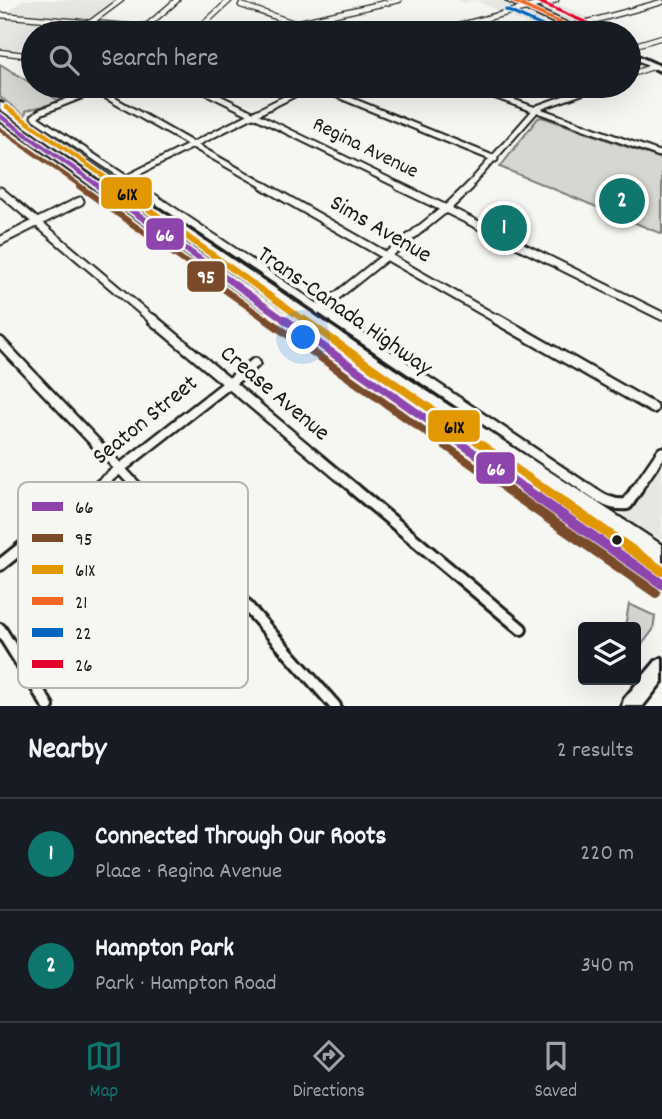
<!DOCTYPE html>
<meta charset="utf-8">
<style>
:root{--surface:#171b24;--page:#242831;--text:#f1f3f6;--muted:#9ea1a6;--line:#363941;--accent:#0f766e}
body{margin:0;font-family:Dekko,sans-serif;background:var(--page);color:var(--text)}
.controls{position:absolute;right:21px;bottom:21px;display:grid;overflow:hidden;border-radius:7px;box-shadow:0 7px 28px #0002}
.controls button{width:63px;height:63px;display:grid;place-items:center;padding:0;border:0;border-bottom:2px solid var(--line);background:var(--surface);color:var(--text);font:35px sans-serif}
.you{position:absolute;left:304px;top:338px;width:24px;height:24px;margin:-18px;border:5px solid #fff;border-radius:50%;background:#1a73e8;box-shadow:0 0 0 10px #1a73e833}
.badge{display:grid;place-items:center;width:46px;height:46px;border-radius:50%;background:var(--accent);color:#fff;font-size:23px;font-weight:700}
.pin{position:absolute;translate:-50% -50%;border:4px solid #fff;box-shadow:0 2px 7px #0006}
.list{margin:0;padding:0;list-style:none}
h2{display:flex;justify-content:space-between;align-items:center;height:91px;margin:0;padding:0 28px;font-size:30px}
h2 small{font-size:23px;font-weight:400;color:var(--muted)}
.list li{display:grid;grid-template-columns:46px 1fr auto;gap:21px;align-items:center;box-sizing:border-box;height:112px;padding:0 28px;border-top:2px solid var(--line)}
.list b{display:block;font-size:26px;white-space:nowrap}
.list p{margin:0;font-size:23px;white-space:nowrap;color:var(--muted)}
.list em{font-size:23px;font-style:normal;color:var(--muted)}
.icon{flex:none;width:38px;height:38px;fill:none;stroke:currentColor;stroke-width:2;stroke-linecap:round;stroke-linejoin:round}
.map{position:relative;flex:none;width:662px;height:706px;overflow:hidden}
.search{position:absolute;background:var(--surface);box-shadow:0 7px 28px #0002;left:21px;right:21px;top:21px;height:77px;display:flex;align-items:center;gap:18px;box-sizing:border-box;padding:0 24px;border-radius:38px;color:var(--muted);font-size:26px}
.sheet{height:315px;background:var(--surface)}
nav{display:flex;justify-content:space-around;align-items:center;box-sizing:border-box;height:98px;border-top:2px solid var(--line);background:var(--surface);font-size:19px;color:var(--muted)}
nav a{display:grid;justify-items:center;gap:4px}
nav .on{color:var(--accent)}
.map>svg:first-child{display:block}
.built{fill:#e6e6e2}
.green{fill:#d6d6d2;stroke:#797977;stroke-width:2}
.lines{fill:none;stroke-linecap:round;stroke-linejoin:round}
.minor-far4-casing{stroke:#1c1c1c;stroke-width:7}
.minor-far3-casing{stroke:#1c1c1c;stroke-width:9}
.minor-far2-casing{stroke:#1c1c1c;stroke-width:11}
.minor-far1-casing{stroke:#1c1c1c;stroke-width:14}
.minor-casing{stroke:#1c1c1c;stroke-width:16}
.secondary-casing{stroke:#1c1c1c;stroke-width:6}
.trunk-casing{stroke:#1c1c1c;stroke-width:5}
.minor-far4{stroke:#f6f6f2;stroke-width:4.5}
.minor-far3{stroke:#f6f6f2;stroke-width:5}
.minor-far2{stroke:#f6f6f2;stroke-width:7}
.minor-far1{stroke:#f6f6f2;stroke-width:9}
.minor{stroke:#f6f6f2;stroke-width:10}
.secondary{fill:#f6f6f2;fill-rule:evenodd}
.trunk{fill:#f6f6f2;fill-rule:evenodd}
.bus-1-far3-casing{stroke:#f6f6f2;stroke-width:8}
.bus-1-far2-casing{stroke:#f6f6f2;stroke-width:10}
.bus-1-far1-casing{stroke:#f6f6f2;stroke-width:13}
.bus-1-casing{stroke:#f6f6f2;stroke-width:15}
.bus-2-far3-casing{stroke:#f6f6f2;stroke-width:8}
.bus-2-far2-casing{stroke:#f6f6f2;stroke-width:10}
.bus-2-far1-casing{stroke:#f6f6f2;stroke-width:13}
.bus-2-casing{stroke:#f6f6f2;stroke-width:15}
.bus-3-far3-casing{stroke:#f6f6f2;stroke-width:8}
.bus-3-far2-casing{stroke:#f6f6f2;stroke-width:10}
.bus-3-far1-casing{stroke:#f6f6f2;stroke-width:13}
.bus-3-casing{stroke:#f6f6f2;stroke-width:15}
.bus-4-casing{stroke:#f6f6f2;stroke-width:6}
.bus-5-casing{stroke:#f6f6f2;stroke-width:6}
.bus-6-casing{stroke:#f6f6f2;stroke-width:6}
.bus-1-far3{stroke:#8e44ad;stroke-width:4.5}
.bus-1-far2{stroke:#8e44ad;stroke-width:6}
.bus-1-far1{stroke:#8e44ad;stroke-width:8}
.bus-1{stroke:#8e44ad;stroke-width:10}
.bus-2-far3{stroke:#7a4b2a;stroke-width:4.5}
.bus-2-far2{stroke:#7a4b2a;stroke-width:6}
.bus-2-far1{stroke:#7a4b2a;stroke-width:8}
.bus-2{stroke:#7a4b2a;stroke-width:10}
.bus-3-far3{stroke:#e19803;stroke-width:4.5}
.bus-3-far2{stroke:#e19803;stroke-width:6}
.bus-3-far1{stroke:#e19803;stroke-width:8}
.bus-3{stroke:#e19803;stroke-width:10}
.bus-4{stroke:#f26522;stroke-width:3.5}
.bus-5{stroke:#0065bd;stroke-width:3.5}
.bus-6{stroke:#e4002b;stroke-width:3.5}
.bus-dot{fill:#1c1c1c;stroke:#f6f6f2;stroke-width:2.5}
.labels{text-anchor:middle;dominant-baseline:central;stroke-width:7;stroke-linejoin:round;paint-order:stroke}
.far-street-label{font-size:21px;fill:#1c1c1c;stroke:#f6f6f2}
.street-label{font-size:24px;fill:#1c1c1c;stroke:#f6f6f2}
.key{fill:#f6f6f2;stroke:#b5b5b2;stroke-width:2}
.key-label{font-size:19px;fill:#1c1c1c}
.line-badge{stroke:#f6f6f2;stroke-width:2.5}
.badge-label{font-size:19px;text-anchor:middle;font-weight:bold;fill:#fff}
.pale-badge-label{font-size:19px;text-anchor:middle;font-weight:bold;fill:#111}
</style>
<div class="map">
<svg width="662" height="706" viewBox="0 0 662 706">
<rect width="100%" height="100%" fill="#f6f6f2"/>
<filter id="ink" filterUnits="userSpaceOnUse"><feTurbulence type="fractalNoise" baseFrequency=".0143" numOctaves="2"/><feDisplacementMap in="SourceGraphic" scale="14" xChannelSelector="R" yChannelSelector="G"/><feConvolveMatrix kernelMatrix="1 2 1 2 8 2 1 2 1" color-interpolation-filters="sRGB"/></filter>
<g filter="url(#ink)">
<!-- built -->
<path class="built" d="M23,0H120L90,22L6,14Z
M457,0H502L548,21L530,26L476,0L463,3Z
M518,0H548L591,19L573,24Z
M0,18L59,23L44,33H33V40L6,57L0,56Z
M662,463V540L625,518L622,510L635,503Z"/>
<!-- green -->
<path class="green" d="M0,64L61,102C46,107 38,106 26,111L25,116L0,97Z
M542,117L662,159V234L500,167L538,118Z
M629,604L655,616L653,630L636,652V627H625Z"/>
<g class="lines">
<!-- minor-far4 casing -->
<g class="minor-far4-casing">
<path id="minor-far4" d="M241,5L323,33
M0,15L139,27L148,25L177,0
M90,23L121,0
M295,23L399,0
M570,27L662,2
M194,33L230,0
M430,33L556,0
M629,47L662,37
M0,52L33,56
M629,75L655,66"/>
</g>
<!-- minor-far3 casing -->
<g class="minor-far3-casing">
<path id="minor-far3" d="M89,86L267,187
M106,86L40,112L34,117L139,187
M195,86L402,187
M316,86L495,159
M469,86L533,109
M537,108L598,86
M540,111L662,155
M125,179L310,86
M468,187L535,111"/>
</g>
<!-- minor-far2 casing -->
<g class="minor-far2-casing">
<path id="minor-far2" d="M136,186L337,321
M264,186L500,321
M398,186L444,208
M0,191L154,321
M447,208L470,186
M448,210L662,316
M0,241L80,201
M319,310L444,210"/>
</g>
<!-- minor-far1 casing -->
<g class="minor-far1-casing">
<path id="minor-far1" d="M152,319L356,490
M334,319L589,490
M497,319L653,408
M0,342L140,490
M93,490L255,363
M636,490L662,452"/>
</g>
<!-- minor casing -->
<g class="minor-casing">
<path id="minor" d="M138,489L222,578L335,706
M354,489L521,629
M587,489C600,498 611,506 627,504L637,489
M0,565L95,489
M0,629L48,706"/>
</g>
<!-- secondary casing -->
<g class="secondary-casing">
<path id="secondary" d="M507,0H515L586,33H578Z
M629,52L662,67V72L629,56Z
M662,658V682L643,706H622L624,699L656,661Z"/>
</g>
<!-- trunk casing -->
<g class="trunk-casing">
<path id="trunk" d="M0,102L410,380L662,545V565L400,388L0,109Z
M0,113L411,401L662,573V593L401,411L0,120Z"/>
</g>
<!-- minor-far4 -->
<use href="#minor-far4" class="minor-far4"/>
<!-- minor-far3 -->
<use href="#minor-far3" class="minor-far3"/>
<!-- minor-far2 -->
<use href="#minor-far2" class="minor-far2"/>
<!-- minor-far1 -->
<use href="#minor-far1" class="minor-far1"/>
<!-- minor -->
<use href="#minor" class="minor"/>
<!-- secondary -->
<use href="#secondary" class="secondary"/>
<!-- trunk -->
<use href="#trunk" class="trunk"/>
<!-- bus-1-far3 casing -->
<g class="bus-1-far3-casing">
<path id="bus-1-far3" d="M0,116L100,187"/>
</g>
<!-- bus-1-far2 casing -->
<g class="bus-1-far2-casing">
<path id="bus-1-far2" d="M98,186L286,321"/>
</g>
<!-- bus-1-far1 casing -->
<g class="bus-1-far1-casing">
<path id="bus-1-far1" d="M284,319L527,490"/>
</g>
<!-- bus-1 casing -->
<g class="bus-1-casing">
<path id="bus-1" d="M525,489L662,584"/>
</g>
<!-- bus-2-far3 casing -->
<g class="bus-2-far3-casing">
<path id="bus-2-far3" d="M0,129L82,187"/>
</g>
<!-- bus-2-far2 casing -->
<g class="bus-2-far2-casing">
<path id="bus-2-far2" d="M79,186L268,321"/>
</g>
<!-- bus-2-far1 casing -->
<g class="bus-2-far1-casing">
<path id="bus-2-far1" d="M266,319L508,490"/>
</g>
<!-- bus-2 casing -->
<g class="bus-2-casing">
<path id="bus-2" d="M506,489L656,593"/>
</g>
<!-- bus-3-far3 casing -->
<g class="bus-3-far3-casing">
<path id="bus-3-far3" d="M6,107L119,187"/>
</g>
<!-- bus-3-far2 casing -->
<g class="bus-3-far2-casing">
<path id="bus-3-far2" d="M116,186L305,321"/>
</g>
<!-- bus-3-far1 casing -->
<g class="bus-3-far1-casing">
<path id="bus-3-far1" d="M303,319L546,490"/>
</g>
<!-- bus-3 casing -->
<g class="bus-3-casing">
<path id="bus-3" d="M544,489L662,571"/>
</g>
<!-- bus-4 casing -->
<g class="bus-4-casing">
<path id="bus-4" d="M510,0L583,33"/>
</g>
<!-- bus-5 casing -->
<g class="bus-5-casing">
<path id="bus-5" d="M506,10L558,33"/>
</g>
<!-- bus-6 casing -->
<g class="bus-6-casing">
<path id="bus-6" d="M535,0L587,23"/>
</g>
<!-- bus-1-far3 -->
<use href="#bus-1-far3" class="bus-1-far3"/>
<!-- bus-1-far2 -->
<use href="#bus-1-far2" class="bus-1-far2"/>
<!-- bus-1-far1 -->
<use href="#bus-1-far1" class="bus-1-far1"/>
<!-- bus-1 -->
<use href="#bus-1" class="bus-1"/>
<!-- bus-2-far3 -->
<use href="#bus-2-far3" class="bus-2-far3"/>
<!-- bus-2-far2 -->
<use href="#bus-2-far2" class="bus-2-far2"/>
<!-- bus-2-far1 -->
<use href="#bus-2-far1" class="bus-2-far1"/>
<!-- bus-2 -->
<use href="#bus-2" class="bus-2"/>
<!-- bus-3-far3 -->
<use href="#bus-3-far3" class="bus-3-far3"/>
<!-- bus-3-far2 -->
<use href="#bus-3-far2" class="bus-3-far2"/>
<!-- bus-3-far1 -->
<use href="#bus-3-far1" class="bus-3-far1"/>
<!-- bus-3 -->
<use href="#bus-3" class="bus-3"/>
<!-- bus-4 -->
<use href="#bus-4" class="bus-4"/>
<!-- bus-5 -->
<use href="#bus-5" class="bus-5"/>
<!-- bus-6 -->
<use href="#bus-6" class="bus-6"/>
</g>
</g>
<!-- markers -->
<circle class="bus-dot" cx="617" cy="540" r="6"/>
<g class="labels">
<!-- far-street labels -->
<g class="far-street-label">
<text transform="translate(365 149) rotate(26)">Regina Avenue</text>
</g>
<!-- street labels -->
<g class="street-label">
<text transform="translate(380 230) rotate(30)">Sims Avenue</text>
<text transform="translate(344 312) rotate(35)">Trans-Canada Highway</text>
<text transform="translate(274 394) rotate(40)">Crease Avenue</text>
<text transform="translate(146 421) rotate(-39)">Seaton Street</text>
</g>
</g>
<!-- legend -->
<rect x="18" y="482" width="230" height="206" rx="10" class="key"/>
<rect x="32" y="502" width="31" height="9" fill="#8e44ad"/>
<rect x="32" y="534" width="31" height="8" fill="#7a4b2a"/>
<rect x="32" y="565" width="31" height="9" fill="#e19803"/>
<rect x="32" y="597" width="31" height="8" fill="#f26522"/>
<rect x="32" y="628" width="31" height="9" fill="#0065bd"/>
<rect x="32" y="660" width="31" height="8" fill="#e4002b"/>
<g class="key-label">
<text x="75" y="513">66</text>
<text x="75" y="545">95</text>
<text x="75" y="576">61X</text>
<text x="75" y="608">21</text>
<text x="75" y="639">22</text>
<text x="75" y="671">26</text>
</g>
<g class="line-badge">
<rect x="100" y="176" width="53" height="34" rx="7" fill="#e19803"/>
<rect x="145" y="217" width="40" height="34" rx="7" fill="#8e44ad"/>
<rect x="186" y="260" width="40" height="33" rx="7" fill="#7a4b2a"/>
<rect x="427" y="409" width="54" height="34" rx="7" fill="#e19803"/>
<rect x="475" y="451" width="41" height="34" rx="7" fill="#8e44ad"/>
</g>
<g class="badge-label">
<text x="165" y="241">66</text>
<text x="206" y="283">95</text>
<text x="496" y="475">66</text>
</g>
<g class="pale-badge-label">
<text x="127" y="200">61X</text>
<text x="454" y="433">61X</text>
</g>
</svg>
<div class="controls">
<button><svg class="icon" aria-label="layers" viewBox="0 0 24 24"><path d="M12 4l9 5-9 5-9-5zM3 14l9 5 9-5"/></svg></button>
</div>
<div class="you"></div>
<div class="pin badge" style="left:504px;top:228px">1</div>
<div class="pin badge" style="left:622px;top:201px">2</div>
<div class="search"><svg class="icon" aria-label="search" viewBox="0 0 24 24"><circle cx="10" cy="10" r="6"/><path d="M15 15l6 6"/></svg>Search here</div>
</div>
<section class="sheet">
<h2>Nearby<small>2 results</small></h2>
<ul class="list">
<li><span class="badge">1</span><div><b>Connected Through Our Roots</b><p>Place · Regina Avenue</p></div><em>220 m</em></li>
<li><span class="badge">2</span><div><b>Hampton Park</b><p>Park · Hampton Road</p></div><em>340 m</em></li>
</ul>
</section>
<nav>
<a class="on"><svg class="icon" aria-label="map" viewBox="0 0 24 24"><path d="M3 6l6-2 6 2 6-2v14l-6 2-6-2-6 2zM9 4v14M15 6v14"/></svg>Map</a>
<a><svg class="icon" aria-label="directions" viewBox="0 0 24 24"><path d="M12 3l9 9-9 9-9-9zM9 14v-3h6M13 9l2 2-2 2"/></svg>Directions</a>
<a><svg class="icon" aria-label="saved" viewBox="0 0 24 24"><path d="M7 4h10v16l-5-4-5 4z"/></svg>Saved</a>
</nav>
